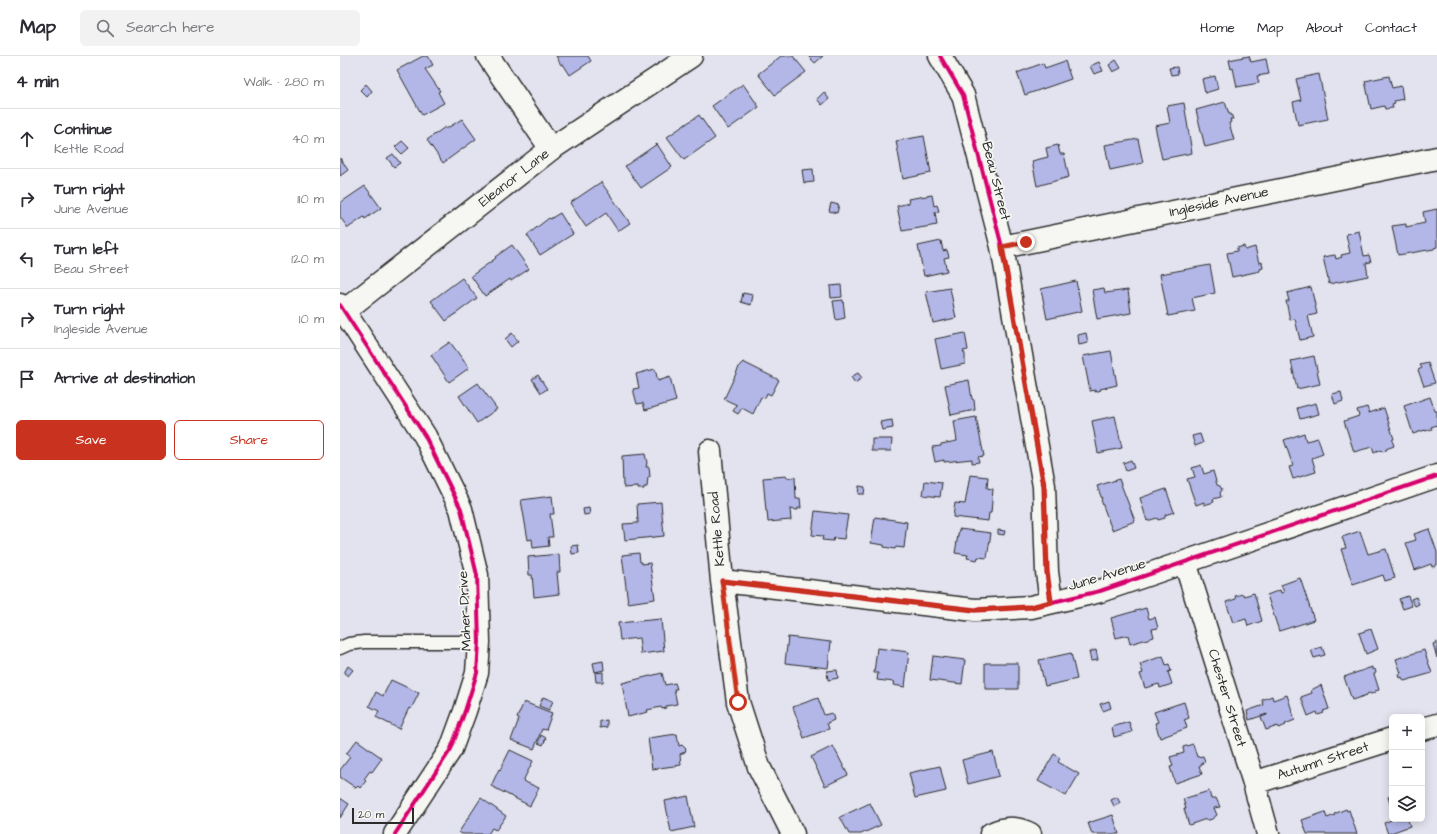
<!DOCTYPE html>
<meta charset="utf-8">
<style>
:root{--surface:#fff;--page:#f2f2f3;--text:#2b2b33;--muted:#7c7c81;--line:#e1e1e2;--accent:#c8321e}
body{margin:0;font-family:"Architects Daughter",sans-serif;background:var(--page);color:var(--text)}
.controls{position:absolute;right:12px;bottom:12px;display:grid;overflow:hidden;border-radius:6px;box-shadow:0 2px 10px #0003}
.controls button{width:36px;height:36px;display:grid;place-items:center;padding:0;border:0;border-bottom:1px solid var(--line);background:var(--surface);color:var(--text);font:20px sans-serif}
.scale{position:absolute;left:12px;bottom:10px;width:62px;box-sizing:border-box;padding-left:4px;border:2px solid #2b2b2b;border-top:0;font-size:11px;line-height:14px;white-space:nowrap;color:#2b2b2b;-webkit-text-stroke:3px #f6f6f2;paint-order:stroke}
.stop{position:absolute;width:12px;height:12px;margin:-9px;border:3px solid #c8321e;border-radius:50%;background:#fff}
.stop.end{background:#c8321e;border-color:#fff;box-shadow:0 1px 4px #0008}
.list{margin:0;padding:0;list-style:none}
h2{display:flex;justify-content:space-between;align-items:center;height:52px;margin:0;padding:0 16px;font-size:17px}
h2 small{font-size:13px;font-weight:400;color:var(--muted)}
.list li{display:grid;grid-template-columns:26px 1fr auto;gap:12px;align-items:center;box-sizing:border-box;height:60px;padding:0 16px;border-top:1px solid var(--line)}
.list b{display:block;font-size:15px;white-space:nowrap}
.list p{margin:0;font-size:13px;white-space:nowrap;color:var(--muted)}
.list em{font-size:13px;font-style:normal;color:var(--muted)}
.actions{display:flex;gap:8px;padding:12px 16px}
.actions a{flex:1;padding:9px 0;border:1px solid var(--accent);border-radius:6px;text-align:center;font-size:14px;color:var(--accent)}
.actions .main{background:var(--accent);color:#fff}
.icon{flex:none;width:22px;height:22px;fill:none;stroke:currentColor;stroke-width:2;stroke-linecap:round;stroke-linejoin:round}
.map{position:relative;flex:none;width:1097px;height:778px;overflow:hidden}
header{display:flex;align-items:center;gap:24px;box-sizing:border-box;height:56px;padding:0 20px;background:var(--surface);border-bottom:1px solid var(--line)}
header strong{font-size:19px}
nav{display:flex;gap:22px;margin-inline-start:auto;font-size:14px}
.search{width:280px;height:36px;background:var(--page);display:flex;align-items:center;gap:10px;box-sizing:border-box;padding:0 14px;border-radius:6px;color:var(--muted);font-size:15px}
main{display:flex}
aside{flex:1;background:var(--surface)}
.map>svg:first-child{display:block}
.building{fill:#b2b7e8;stroke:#2b2b2b}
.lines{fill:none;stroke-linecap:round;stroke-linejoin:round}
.lane-casing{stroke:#2b2b2b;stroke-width:15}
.street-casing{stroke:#2b2b2b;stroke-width:25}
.lane{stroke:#f6f6f2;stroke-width:12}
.street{stroke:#f6f6f2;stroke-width:22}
.cycleway-casing{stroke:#f6f6f2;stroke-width:6}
.cycleway{stroke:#d6006c;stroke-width:4}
.route{stroke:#c8321e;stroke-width:5}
.labels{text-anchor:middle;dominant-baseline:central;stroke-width:3.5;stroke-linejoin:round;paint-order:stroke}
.street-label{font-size:14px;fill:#2b2b2b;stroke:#f6f6f2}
</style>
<header>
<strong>Map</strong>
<div class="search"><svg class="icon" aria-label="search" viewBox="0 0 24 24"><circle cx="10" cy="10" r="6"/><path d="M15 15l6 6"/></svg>Search here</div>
<nav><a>Home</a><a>Map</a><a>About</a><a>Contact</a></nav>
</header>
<main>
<aside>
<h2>4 min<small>Walk · 280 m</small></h2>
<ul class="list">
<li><svg class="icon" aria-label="ahead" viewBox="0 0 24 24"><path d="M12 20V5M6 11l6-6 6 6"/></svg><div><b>Continue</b><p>Kettle Road</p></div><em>40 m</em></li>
<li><svg class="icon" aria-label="right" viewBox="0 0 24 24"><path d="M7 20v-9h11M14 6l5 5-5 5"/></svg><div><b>Turn right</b><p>June Avenue</p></div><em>110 m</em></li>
<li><svg class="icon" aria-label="left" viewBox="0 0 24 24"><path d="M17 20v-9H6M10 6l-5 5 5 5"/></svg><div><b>Turn left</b><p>Beau Street</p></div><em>120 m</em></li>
<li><svg class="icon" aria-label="right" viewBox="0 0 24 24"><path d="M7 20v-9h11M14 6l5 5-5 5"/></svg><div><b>Turn right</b><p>Ingleside Avenue</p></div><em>10 m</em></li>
<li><svg class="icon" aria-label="arrive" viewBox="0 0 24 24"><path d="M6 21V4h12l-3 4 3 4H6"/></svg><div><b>Arrive at destination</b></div></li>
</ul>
<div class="actions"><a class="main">Save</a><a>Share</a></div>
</aside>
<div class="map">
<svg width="1097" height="778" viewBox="0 0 1097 778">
<rect width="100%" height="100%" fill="#e2e3ef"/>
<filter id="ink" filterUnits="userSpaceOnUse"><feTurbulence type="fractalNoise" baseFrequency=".025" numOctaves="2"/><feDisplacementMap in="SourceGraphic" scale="8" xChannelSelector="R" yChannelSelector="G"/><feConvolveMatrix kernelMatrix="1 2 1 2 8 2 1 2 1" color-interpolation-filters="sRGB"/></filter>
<g filter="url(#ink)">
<!-- building -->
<path class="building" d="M83,0H88L93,9L85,13L100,35L98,36L104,47L82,59L57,14Z
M216,0H248L251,5L230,19L223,8L221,9Z
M441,0H453L466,16L435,39L418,18Z
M468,0H483L475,7Z
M909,0L911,6L926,3L929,18L917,20L919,27L897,31L893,12L891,13L889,4Z
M776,4L781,12L773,16L769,9Z
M725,5L731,23L685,39L677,17L703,7L705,12Z
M759,6L763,15L754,18L750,10Z
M837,11L838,18L831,19L829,12Z
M979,18L988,63L958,69L953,46L961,44L956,23Z
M875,20L878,33L865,37L862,23Z
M1049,20L1052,32L1061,30L1063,43L1054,45L1055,47L1052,48L1053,52L1045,53L1044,50L1031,53L1025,25Z
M26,28L32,35L27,41L20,34Z
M403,28L419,51L388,73L372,50Z
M484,36L489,43L482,49L477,43Z
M885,46L889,58H891L893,63H890L891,66L889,67L894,84L865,91L856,54Z
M844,47L852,97L822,103L815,70L830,67L827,50Z
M359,59L375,82L344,104L327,81Z
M122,63L136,83L103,107L87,84L105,71L106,73Z
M584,80L591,117L563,123L556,85Z
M798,83L803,107L770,114L765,89Z
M62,85L69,92L62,98L55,91Z
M317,88L332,111L301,132L285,110Z
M718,89L720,98H724L729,121L697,130L692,105L708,101L706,92Z
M53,98L60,107L54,111L47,102Z
M0,102L8,114L0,120Z
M473,113L474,126L464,127L462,114Z
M261,126L290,167L278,175L266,157L246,171L230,147Z
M25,130L41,152L25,163L24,161L8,172L0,161V147Z
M592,139L594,150L597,149L599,155L595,156L597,169L562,175L557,150L569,147L568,143Z
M491,147L499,149L497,157L489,155Z
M1097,153V191L1094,192V193L1058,199L1052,170L1066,168V171L1085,167L1083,156Z
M220,157L233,178L200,199L187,179L209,162L210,163Z
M1019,175L1024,200L1029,199L1031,206L1026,207L1028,220L989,228L983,201L995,199L996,203L1002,201L1001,199L1010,197L1006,178Z
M601,185L603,195L607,194L609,201L604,202L607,215L584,220L578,190Z
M172,189L189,213L171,225L170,223L145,240L131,220L156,202L155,201Z
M904,190L905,194L915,191L919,207L922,206L923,212L920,213V215L892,221L887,197L897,195V192Z
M870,209L875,237L852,242L855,255L828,260L820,218Z
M122,222L137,242L106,265L91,245Z
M736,225L742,255L707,263L701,233Z
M501,229L502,241L491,242L490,230Z
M971,231L977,258L968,260L973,281L960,284L955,263L950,264L946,245H949L947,237Z
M610,232L616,262L593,267L586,236Z
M764,232L765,237L788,234L791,257L757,263L752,234Z
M403,237L413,239L411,249L401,246Z
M503,244L505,262L496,264L493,245Z
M172,277L178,285L171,291L165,283Z
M625,277L628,294L623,295L625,298V308L601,313L595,283Z
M746,277L748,287L739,289L738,279Z
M110,286L129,312L109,326L91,299Z
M771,295L777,329L760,333L761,334L755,336V334L750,335L743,300Z
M974,300L980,328L957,333L951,305Z
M403,306L439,324L431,339L427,337L425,342L421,341L413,358L402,352L398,358L393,355L397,349L384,343L400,309Z
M1088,307L1095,327L1084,330L1078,314L1082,312L1080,309Z
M315,313L318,325L330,321L336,345L305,354L303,347L297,348L293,333L299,332L296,318Z
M518,317L522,322L515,327L511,321Z
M198,319L207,333L201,337L192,323Z
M629,324L632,343L634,344L635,354L611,359L605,329Z
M138,327L157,353L137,367L119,340Z
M1001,336L1003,345L995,348L992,338Z
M1090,341L1095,355H1097V369L1091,371L1092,373L1085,375V374L1073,378L1064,350Z
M976,347L979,358L960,363L957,352Z
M1027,351L1029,357L1044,352L1054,383L1052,384L1054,390L1046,393V395L1042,396L1041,394L1034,397L1032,391L1014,396L1004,365L1019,360L1017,354Z
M775,360L782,392L758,397L752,365Z
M636,361L644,400L638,401L639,406L632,407V403L604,406V404L595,406L592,391L601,390V388L617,385L614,365Z
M552,364L553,372L542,374L540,366Z
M964,377L966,385L978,382L983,398L972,402L976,416L953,423L949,411L953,410L944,384Z
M860,378L863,387L855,390L852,380Z
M532,383H552L551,395H532Z
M305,398L307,407L306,411H309L310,421H308L307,431H304V433H298V431L284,432V430H283L282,400Z
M791,404L794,412L786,415L783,407Z
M861,409L864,418L873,415L877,429L880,430L882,434L880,437L881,441L873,443L874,446L864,449V446L856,449L847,423L855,421L852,412Z
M630,419L648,421L647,432L653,433L651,457H649L648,465L613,461L615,447L625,448Z
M447,420V422L455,421L456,443L460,442L461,452H458V454L450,453L451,464L428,466L427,455H426L423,422Z
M779,423L795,465L772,474L761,444L762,443L757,430Z
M585,425L602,427L600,441L583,439Z
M519,430L525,431L524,438H518Z
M826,433L834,456L825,459V462L818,464L817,462L807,465L800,442Z
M212,440L214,458H210L213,481H208L209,490L193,492L192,483L188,484L181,444Z
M321,446L324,480L285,484L283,468L298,467L297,448Z
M249,452L250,458L244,459L243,453Z
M475,455L508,459L504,483L494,482L493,485L482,484L483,480L472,479Z
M535,461L567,466L564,492L556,491L555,493L544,491V489L531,487Z
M619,473L651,477L647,502L638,501L637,504L627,502L628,499L615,497Z
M1089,473L1097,496V509L1092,511L1091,508L1075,514L1066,487L1076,484L1074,478Z
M658,474L665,475L664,479L658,478Z
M1020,475L1028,498L1046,493L1055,522L1045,525L1043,519L1013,529L1001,493L1006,492L1002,481Z
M238,489L239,497L232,498L231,490Z
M299,497L300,506H302V508L310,507L315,543L288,547L282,499Z
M219,498L220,516H217L219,538L194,541L192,519H189L188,501Z
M960,522L974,564L939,575L927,539L940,534L941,537L944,536L941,529Z
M914,537L922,565L908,570L906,563L893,567L886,546L896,543L895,540L903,538L904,540Z
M1068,540L1072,550L1063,553L1059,543Z
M1076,541L1079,548L1075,550L1071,543Z
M806,552L809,563L815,561L818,572L812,573L814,581L790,588L788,579L776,582L771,562Z
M321,563L324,595L301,598L299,582L280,584L278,567Z
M1031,573L1038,593L1026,598L1019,577Z
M448,581L491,586L488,612L445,607Z
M1097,586V602L1093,588Z
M982,591L985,599L974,602L971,594Z
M537,592L569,596L565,631L553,629L554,626L537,624L538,617H534Z
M756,594L758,604L751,605L749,596Z
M1084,594L1092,617L1064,625L1062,621L1060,622L1059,618L1061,617L1056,603Z
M731,597L737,623L705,630L699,604Z
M593,600L625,604L622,628L590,624Z
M823,600L826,609L829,608L831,615L828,616L832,628L820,632L819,628L805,632L800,618L803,617L800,608Z
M263,605L264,614L255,616L253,607Z
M645,607H678V633H645Z
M8,610L13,614L8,620L4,617Z
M1032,611V614L1035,613L1036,617L1034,618L1039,634L1035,635L1034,637L1031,638L1029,637L1027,638V639L1012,644L1004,621Z
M497,614L498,622L488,624L487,615Z
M263,616V626H256L255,617Z
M322,617L325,629L335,627L337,633H334L337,648L326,650V652L322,653L321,651L307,654L308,656L288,661L282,627Z
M51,624L79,637L71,653L69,652L59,673L36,661L39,655L29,650L36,636L43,640Z
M981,629L989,653L983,655L984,657L978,659L977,656L968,660L961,641L972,637L971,634Z
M947,639L955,664L945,668L946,669L939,672L938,670L926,674L921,661L927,659V658L909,664L907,655L924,649L922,644L932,640L933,644Z
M203,641L213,645L209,654L199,650Z
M478,642L484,659L492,657L494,664L487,667L489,673L464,682L453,651Z
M769,645L771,652L763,655L760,648Z
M184,646L212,657L206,674L202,673L194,693L171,684L179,663L177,662Z
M844,646L849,662L844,664L845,665L847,672L820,682L815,667L818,666L814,656Z
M267,664V671L260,672V665Z
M789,666L792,676L774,681L772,671Z
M337,678L339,690L342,689L346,693L345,696L340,698L341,709L312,713L308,682Z
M201,679L206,682L203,689L198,687Z
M17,684L42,702L32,716L30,715L24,723L26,725L20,732L18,730L16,732L0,721V714L10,701L6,698Z
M853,688L857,701L863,700L865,705L862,706L863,708L859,710L862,718L835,727L830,711L833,710L830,701L844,697L843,691Z
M493,690L508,719L485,730L471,701Z
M170,694L193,705L183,725L199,732L190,750L151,730L159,713L160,714Z
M653,696L659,720L628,728L622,704Z
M714,698L720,702L718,706L739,718L726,740L698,725Z
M600,710L606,735L575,742L569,717Z
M869,735L871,743L876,742L880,751L874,752L877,759L872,763L869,764L866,763L849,769L844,753H846L843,743Z
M348,740L354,771L331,776L325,745Z
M1052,740V754L1048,741Z
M777,741L780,747L774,750L771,744Z
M0,742L9,748L0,762Z
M141,742L166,760L156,774L152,772L148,778H122L119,776Z
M530,747L541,769L521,778H509L500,761Z
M1006,753L1007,755L1009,754L1017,778H967L962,764L985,756L987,762L995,759L994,758Z
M773,759L779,778H752L748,767Z
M1054,763H1071L1068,764L1070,770L1048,778L1044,767Z"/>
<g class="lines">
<!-- lane casing -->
<g class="lane-casing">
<path id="lane" d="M0,592L9,588L24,586H139"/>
</g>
<!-- street casing -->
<g class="street-casing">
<path id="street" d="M148,0L211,93
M600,0L623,39L662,191L704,430L707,516L711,546
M662,191L1097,102
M0,249L85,380L121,453L137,519L139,586L137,617L125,655L111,693L55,778
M4,255L211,93L351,0
M370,395L382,525L398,646L419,711L453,778
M845,506L914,727L928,778
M382,525L635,554L691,551L760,535L1097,420
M1082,673L1097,669
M914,727L1052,683
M651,778C664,771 677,771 690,778"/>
</g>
<!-- lane -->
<use href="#lane" class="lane"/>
<!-- street -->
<use href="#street" class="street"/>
<!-- cycleway casing -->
<g class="cycleway-casing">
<path id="cycleway" d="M600,0L623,39L662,191L704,430L707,516L711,546
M0,249L85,380L121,453L137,519L139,586L137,617L125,655L111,693L55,778
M382,525L635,554L691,551L760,535L1097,420"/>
</g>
<!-- cycleway -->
<use href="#cycleway" class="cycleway"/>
</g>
</g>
<g class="lines" filter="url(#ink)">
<!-- route -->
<path class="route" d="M398,646L382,525L635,554L691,551L711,546L707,516L704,430L662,191L686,186"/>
</g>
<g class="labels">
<!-- street labels -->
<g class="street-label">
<text transform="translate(174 122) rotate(-38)">Eleanor Lane</text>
<text transform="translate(656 125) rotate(76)">Beau Street</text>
<text transform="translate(879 146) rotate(-12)">Ingleside Avenue</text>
<text transform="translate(377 473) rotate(-95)">Kettle Road</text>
<text transform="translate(767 519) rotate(-17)">June Avenue</text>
<text transform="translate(125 555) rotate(-93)">Maher Drive</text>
<text transform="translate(887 642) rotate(73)">Chester Street</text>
<text transform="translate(983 705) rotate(-18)">Autumn Street</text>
</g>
</g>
</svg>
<div class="controls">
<button>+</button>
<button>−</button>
<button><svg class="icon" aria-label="layers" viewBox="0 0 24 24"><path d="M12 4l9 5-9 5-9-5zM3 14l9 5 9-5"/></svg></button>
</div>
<div class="scale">20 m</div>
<div class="stop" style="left:398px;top:646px"></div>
<div class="stop end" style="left:686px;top:186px"></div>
</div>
</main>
